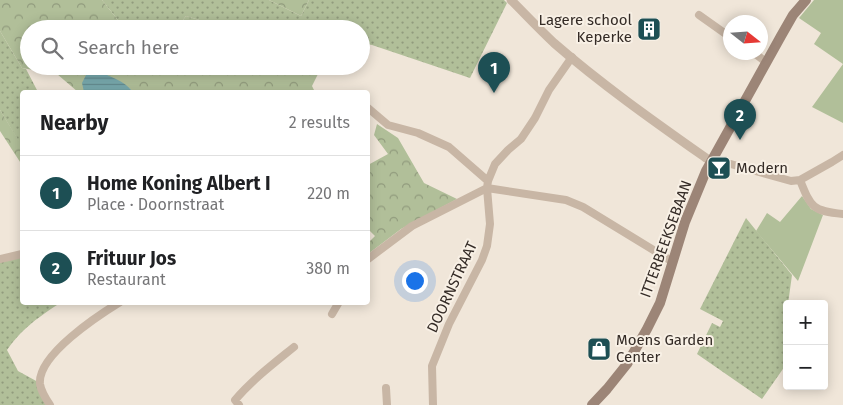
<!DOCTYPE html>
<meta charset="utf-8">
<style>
:root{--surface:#fff;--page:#f6f6f6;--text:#202124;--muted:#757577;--line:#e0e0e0;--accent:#1d4f54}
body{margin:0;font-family:"Fira Sans",sans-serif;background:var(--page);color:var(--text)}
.controls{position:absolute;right:15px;bottom:15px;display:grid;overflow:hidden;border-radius:5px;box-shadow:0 2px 12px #0003}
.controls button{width:45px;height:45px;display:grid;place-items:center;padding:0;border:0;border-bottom:1px solid var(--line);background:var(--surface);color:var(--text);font:25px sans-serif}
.compass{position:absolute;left:723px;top:15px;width:45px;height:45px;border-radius:50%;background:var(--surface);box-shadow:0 2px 12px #0003;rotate:107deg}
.you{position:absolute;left:414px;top:280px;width:18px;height:18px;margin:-12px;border:4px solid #fff;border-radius:50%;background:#1a73e8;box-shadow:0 0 0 8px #1a73e833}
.badge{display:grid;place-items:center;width:32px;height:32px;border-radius:50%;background:var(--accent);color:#fff;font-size:16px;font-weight:700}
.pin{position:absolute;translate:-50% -41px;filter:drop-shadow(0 1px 2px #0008)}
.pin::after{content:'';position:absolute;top:26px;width:18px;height:15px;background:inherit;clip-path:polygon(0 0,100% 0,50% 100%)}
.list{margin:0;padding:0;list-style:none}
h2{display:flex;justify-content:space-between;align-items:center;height:65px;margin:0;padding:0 20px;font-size:21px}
h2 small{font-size:16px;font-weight:400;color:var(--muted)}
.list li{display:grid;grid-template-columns:32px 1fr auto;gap:15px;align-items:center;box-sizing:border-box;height:75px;padding:0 20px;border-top:1px solid var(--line)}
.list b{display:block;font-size:19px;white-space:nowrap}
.list p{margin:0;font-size:16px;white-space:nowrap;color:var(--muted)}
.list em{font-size:16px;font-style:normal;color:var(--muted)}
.icon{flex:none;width:28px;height:28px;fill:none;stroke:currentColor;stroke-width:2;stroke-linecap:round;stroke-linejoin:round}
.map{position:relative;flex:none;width:843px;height:405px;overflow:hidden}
.search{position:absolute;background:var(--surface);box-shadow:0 2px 12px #0003;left:20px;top:20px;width:350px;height:55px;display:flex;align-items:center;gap:12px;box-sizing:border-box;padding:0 18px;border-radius:28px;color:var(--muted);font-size:19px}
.panel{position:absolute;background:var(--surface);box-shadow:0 2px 12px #0003;left:20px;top:90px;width:350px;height:215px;border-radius:5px}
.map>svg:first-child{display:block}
.grass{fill:url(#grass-dots)}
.forest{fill:url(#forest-crowns)}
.park{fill:#b1bf99}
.water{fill:url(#water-rules)}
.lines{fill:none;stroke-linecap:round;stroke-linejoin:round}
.minor{stroke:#c8b6a5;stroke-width:8}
.tertiary{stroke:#c8b6a5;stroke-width:9}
.secondary{stroke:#9c8577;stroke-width:10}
.labels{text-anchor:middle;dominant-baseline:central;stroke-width:4;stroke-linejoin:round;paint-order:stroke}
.poi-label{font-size:15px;fill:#342b26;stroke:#f8f0e5;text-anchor:start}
.street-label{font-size:15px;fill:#342b26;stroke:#f8f0e5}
</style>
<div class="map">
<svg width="843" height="405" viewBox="0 0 843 405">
<defs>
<pattern id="grass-dots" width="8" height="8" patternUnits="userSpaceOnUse" patternTransform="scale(1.25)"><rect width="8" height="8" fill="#b1bf99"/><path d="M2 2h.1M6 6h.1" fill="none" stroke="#919b7d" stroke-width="1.8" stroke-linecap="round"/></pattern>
<pattern id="forest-crowns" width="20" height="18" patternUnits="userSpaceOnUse" patternTransform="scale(1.25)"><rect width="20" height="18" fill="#b1bf99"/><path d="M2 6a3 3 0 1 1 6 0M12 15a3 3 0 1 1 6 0" fill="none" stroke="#919b7d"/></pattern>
<pattern id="water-rules" width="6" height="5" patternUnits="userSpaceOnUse" patternTransform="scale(1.25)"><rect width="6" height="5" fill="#78a9ad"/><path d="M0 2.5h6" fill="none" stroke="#638a8d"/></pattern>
</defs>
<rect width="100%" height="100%" fill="#f0e6d9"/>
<!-- grass -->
<path class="grass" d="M102,0H269L301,16L309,0H504L507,3L470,78L372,45L361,43V29H304L293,23L291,29H229L186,16L176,29H125Z
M0,31L22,68L26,69L38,92H22V141L19,142L0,110Z
M746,218L792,275L788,304H787V366H785L762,399L697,354L712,323L720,327L723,321L700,309Z
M22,256V302L55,303L57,305C36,319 22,329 7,350L18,371L38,382L47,405H0V261Z"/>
<!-- forest -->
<path class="forest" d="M0,0H102L125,29H29V66H322L312,86L315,92H133L129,88L78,92L57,74L22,68L0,31Z
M269,0H309L301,16Z
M186,16L229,29H176Z
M0,110L19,141H22V165L0,131Z
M377,124L398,138L424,183L457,199L401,229L368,254V243L375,236L368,229V165L388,154L374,135Z"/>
<!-- park -->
<path class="park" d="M814,0H843V123L812,107L843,64L814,44L821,33L799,18Z
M802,196L811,209L823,215L798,281L756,231L767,213L780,222Z"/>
<!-- water -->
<path class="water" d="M97,71C109,76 125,81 133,92H84L82,83L87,73Z"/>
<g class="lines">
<!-- minor -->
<path class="minor" d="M699,15L730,37
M753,52L766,62
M368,108L388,125L418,133L449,147L488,181
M712,161H720L791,181L800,180L832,162L843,155
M800,180C811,208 813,211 843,214
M0,259L22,254
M368,259L412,226L487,188L566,200L583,207L673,262
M332,314L339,302
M386,388L387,405
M50,405C46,399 41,391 40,384C37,355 99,315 120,302
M239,405L235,400C252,380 273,364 294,347
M433,405L432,366L449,324L482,260L487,246L490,224L487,188L488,181L495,164L508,150L521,139L535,118L549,90L572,57"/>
<!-- tertiary -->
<path class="tertiary" d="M511,0C525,14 539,29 554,43C601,84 655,122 706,158L712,161"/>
<!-- secondary -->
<path class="secondary" d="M592,405L607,389L627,364L647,329L660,303L685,222L706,171L781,36L793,15L806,0"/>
</g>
<!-- icons -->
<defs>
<g id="building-square" transform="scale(1.25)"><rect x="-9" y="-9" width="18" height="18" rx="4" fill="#1d4f54" stroke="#f8f0e5"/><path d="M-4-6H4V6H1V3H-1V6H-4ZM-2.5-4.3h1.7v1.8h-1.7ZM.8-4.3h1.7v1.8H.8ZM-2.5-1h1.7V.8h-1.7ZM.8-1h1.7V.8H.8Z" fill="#fff"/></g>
<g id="bar-square" transform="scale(1.25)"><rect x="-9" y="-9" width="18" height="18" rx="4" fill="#1d4f54" stroke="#f8f0e5"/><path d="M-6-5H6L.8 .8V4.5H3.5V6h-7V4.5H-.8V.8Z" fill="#fff"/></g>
<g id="shop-square" transform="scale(1.25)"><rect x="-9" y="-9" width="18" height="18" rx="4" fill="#1d4f54" stroke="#f8f0e5"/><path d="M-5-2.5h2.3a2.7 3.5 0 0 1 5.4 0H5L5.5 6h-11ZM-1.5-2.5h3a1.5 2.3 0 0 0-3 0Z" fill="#fff"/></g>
</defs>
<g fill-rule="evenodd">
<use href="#building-square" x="649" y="29"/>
<use href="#bar-square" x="719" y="168"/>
<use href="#shop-square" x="599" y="349"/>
</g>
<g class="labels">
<!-- poi labels -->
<g class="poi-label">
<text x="632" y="20" text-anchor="end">Lagere school<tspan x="632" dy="17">Keperke</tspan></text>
<text x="736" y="168">Modern</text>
<text x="616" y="340">Moens Garden<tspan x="616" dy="17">Center</tspan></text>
</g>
<!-- street labels -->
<g class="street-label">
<text transform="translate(666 239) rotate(-70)">ITTERBEEKSEBAAN</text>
<text transform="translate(452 287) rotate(-65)">DOORNSTRAAT</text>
</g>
</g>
</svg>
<div class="controls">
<button>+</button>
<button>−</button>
</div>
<svg class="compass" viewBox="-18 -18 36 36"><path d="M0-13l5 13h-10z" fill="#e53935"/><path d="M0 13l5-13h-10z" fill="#757577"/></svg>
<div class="you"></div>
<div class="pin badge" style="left:494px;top:93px">1</div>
<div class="pin badge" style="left:740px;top:140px">2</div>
<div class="search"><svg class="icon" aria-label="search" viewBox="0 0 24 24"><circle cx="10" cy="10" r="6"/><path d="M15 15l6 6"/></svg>Search here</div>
<section class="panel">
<h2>Nearby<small>2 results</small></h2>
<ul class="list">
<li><span class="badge">1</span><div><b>Home Koning Albert I</b><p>Place · Doornstraat</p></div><em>220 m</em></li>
<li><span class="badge">2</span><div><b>Frituur Jos</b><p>Restaurant</p></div><em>380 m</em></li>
</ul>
</section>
</div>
